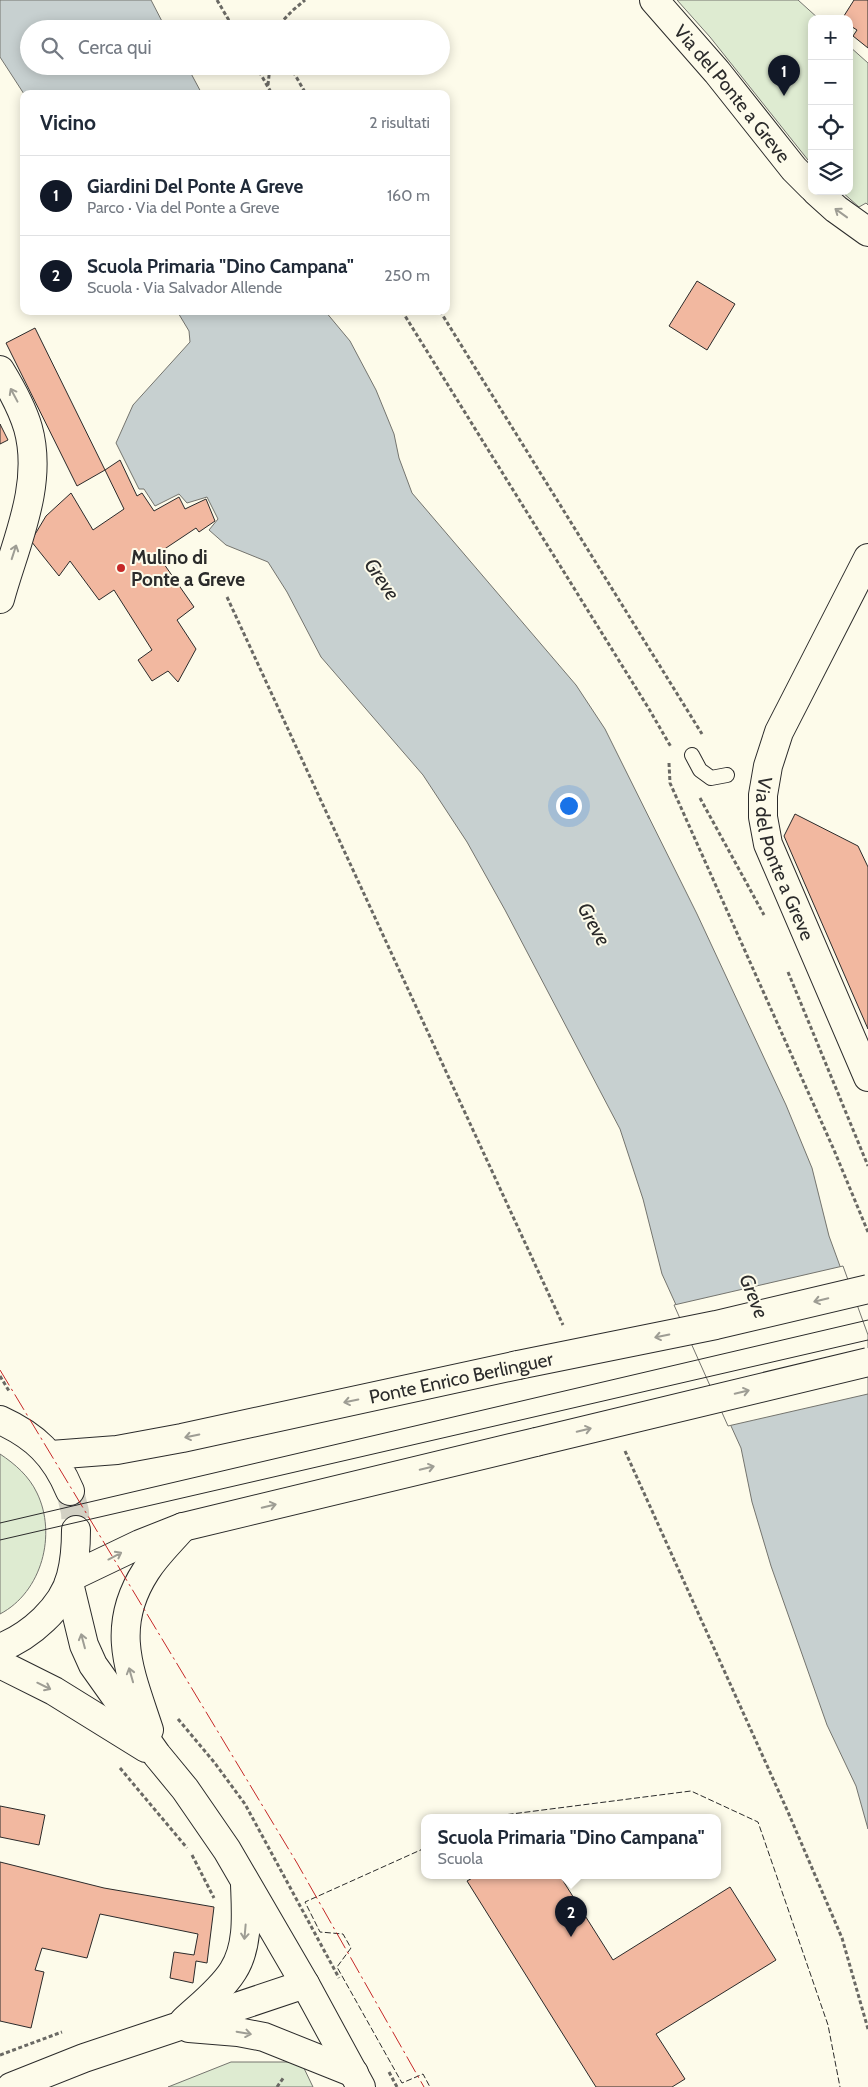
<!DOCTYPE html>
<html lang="it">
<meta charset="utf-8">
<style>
:root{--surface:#fff;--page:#f2f2f3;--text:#1f2937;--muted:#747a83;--line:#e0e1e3;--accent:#111827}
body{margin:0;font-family:Cabin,sans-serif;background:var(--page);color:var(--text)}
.controls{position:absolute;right:15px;top:15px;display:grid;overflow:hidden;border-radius:10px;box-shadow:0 2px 12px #0003}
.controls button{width:45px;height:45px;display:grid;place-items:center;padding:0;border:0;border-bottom:1px solid var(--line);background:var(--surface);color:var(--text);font:25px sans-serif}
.you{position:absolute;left:568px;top:805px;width:18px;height:18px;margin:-12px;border:4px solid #fff;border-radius:50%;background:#1a73e8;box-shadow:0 0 0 8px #1a73e833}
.badge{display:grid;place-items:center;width:32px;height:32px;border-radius:50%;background:var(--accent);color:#fff;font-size:16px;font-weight:700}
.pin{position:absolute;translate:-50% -41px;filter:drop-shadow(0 1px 2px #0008)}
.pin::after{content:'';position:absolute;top:26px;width:18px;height:15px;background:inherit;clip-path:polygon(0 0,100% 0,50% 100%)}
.popup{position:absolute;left:421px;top:1814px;width:300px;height:65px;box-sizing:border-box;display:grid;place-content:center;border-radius:10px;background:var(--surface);filter:drop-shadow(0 1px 4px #0005);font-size:16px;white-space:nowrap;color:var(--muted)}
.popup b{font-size:19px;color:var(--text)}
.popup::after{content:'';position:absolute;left:50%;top:100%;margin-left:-10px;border:10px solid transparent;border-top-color:var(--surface)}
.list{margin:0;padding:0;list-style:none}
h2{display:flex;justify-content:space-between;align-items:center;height:65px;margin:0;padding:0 20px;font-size:21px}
h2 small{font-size:16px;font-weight:400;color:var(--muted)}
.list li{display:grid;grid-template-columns:32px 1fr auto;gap:15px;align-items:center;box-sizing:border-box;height:80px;padding:0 20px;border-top:1px solid var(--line)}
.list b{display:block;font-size:19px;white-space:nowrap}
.list p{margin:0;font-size:16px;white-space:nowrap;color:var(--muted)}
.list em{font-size:16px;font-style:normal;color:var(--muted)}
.icon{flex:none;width:28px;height:28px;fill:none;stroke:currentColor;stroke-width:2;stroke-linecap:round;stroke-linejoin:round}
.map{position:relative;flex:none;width:868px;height:2087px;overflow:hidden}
.search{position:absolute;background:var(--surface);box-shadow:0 2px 12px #0003;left:20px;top:20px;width:430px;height:55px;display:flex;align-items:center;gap:12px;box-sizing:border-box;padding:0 18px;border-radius:28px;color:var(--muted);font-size:19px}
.panel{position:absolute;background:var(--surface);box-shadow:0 2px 12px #0003;left:20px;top:90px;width:430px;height:225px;border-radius:10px}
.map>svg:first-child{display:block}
.green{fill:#deebd1;stroke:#74746e}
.water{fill:#c7d0d0;stroke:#74746e}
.pier{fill:#fdfbea;stroke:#74746e}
.building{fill:#f2b8a0;stroke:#2b2b2b}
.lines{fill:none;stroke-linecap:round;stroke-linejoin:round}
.secondary-tunnel{stroke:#d3d1c4;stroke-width:28;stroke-dasharray:28 14;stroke-linecap:butt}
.lane-casing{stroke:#2b2b2b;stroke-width:16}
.street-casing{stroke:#2b2b2b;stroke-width:30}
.secondary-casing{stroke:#2b2b2b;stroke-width:30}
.path{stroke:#6a6964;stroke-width:3;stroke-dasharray:4 2.5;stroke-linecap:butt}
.lane{stroke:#fdfbea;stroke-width:14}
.street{stroke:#fdfbea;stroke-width:28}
.secondary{stroke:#fdfbea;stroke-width:28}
.tram{stroke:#2b2b2b;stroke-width:1}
.secondary-bridge-casing{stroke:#2b2b2b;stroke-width:30;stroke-linecap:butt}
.secondary-bridge{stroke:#fdfbea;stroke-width:28}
.fence{stroke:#2b2b2b;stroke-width:1;stroke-dasharray:6 2.5;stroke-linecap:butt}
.power{stroke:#c62828;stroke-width:1;stroke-dasharray:18 4 2.5 4;stroke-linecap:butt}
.oneway{stroke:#9e9d94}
.poi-dot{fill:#c62828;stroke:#fdfbea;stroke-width:2}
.labels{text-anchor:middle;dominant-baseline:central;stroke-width:4;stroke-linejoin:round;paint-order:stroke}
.street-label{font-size:19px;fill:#2b2b2b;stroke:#fdfbea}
.poi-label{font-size:19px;font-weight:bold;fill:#2b2b2b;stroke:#fdfbea;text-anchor:start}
.water-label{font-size:20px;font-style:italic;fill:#2b2b2b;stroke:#fdfbea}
</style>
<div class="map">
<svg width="868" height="2087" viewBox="0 0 868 2087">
<rect width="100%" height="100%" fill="#fdfbea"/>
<!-- green -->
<path class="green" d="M677,0H798L819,19H812V165L710,37Z
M849,46L868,63V205L866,203L859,207L841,191H849Z
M0,1454C15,1464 29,1476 37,1493C57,1534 42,1592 0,1614Z
M231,2062H301L313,2087H168Z"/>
<!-- water -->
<path class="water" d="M0,0H151L166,29H29V66H187L202,94H24L0,57Z
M177,311H325L350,341L376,390L394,434L399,458L412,493L576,685L605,729L697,914L786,1105L812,1168L829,1236L868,1343V1829L856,1786L827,1725L771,1566L752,1502L741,1448L662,1274L643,1199L620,1129L505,910L467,842L423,775L321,657L287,592L268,562L226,545L209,530L218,519L207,497L187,503L179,494L155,506L144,489H139L116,443L133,405L190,342L189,331Z"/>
<!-- pier -->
<path class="pier" d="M843,1266L868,1335V1394L728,1426L674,1305Z"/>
<!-- building -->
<path class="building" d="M854,0H868V48L853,36L857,30L849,25V19H842Z
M697,281L735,304L707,350L669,326Z
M35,328L105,470L77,486L6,343Z
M0,424L8,440L0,444Z
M120,460L137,496L142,493L154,511L179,497L185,509L206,499L215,521L199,532L196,528L157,554L194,607L177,620L196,649L178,682L168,671L152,681L138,660L152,650L114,590L99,600L70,561L59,576L31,541L46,516L71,493L93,530L124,509L105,470Z
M795,814L858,846L868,867V1029L784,836Z
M0,1806L45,1815L39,1845L0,1837Z
M0,1862L104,1888L214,1907L207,1963L196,1961L193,1983L170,1978L174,1952L194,1955L198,1934L100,1914L87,1958L42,1948L35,1970L44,1972L31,2028L0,2021Z
M476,1876H560L613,1960L730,1887L776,1960L656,2034L685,2079L672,2087H596L467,1881Z"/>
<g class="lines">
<!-- secondary-tunnel -->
<path class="secondary-tunnel" d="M70,1491L75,1512L76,1530"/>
<!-- lane casing -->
<g class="lane-casing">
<path id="lane" d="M692,755L700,770L711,778L727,775"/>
</g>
<!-- street casing -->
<g class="street-casing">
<g id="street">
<path id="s1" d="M654,0L717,72L794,169L812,187"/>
<path d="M816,191L836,209L868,232"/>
<path d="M0,370C11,388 22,407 28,428C44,485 15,544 0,599"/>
<path id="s2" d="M868,558L779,732L768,766L763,795V817L768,844L868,1077"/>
<path d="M69,1583L84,1645L93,1665L157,1755L185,1789L227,1850L305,1984L361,2087"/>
<path d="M0,1664L54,1691L146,1748"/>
<path d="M149,1730C130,1672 109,1628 146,1571C156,1555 170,1542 183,1527"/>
<path d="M184,2021C200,2006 221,1990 233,1971C249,1946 246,1913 245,1884"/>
<path d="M189,2028L238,2032L264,2037L354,2073"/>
<path d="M11,2087L84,2058L305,1984"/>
</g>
</g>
<!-- secondary casing -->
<g class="secondary-casing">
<path id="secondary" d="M0,1420C35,1436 55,1455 70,1491
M51,1455L117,1450L182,1438L518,1365
M71,1577L140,1544L183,1527L536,1442
M0,1648C30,1636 63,1608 71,1576C75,1561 76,1545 76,1530"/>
</g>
<!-- path -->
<path class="path" d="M217,0L234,29
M275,29L292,11L305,0
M256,66L272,94
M290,66L306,94
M268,85L270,66
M402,311L649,709L671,747
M440,311L702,734
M227,597L563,1325
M669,763L670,783L834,1150L868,1232
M700,798L764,915
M788,972L868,1166
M0,1376L9,1391
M625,1451L788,1812L842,1938L868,2029
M178,1719L214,1762L245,1804L339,1978
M120,1768L187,1848
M192,1855L214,1898
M0,2055L62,2032
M389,2072L397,2087
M277,2087L284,2077"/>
<!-- lane -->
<use href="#lane" class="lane"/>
<!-- street -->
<use href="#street" class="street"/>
<!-- secondary -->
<use href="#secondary" class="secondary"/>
<!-- tram -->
<path class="tram" d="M0,1523L868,1320
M0,1540L868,1340"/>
<!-- secondary-bridge casing -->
<g class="secondary-bridge-casing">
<path id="secondary-bridge" d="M518,1365L716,1325L868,1289
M536,1442L868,1362"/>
</g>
<!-- secondary-bridge -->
<use href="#secondary-bridge" class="secondary-bridge"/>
<!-- fence -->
<path class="fence" d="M491,1818L496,1816L691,1791L758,1822L828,2025L840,2087
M425,1848L305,1902L320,1932L343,1934L351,1948L337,1967L402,2083L423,2074L430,2087"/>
<!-- power -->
<path class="power" d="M0,1370L297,1863L424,2087"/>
</g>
<!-- one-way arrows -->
<defs><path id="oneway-shaft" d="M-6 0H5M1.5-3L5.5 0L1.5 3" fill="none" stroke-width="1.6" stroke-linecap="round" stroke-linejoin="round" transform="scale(1.25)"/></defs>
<g class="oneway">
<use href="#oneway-shaft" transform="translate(841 213) rotate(-144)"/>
<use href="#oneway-shaft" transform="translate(14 395) rotate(-118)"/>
<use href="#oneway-shaft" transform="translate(14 552) rotate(-72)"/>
<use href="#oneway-shaft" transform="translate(821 1300) rotate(167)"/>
<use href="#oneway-shaft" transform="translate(662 1336) rotate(168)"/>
<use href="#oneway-shaft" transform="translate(742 1392) rotate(-13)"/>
<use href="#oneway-shaft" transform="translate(351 1401) rotate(168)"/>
<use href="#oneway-shaft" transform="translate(584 1430) rotate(-13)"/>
<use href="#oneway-shaft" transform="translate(192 1436) rotate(168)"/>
<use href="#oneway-shaft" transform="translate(427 1468) rotate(-13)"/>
<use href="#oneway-shaft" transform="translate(269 1506) rotate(-14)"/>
<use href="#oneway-shaft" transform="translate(115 1556) rotate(-28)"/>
<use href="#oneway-shaft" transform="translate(83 1641) rotate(-105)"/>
<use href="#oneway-shaft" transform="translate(131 1675) rotate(-106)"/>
<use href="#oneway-shaft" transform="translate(44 1686) rotate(26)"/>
<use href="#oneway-shaft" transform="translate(245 1932) rotate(95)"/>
<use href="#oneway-shaft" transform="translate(244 2033) rotate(10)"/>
</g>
<!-- markers -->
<circle class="poi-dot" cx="121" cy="568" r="5"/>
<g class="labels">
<!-- street labels -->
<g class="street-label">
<text stroke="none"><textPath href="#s1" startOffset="122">Via del Ponte a Greve</textPath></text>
<text stroke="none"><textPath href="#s2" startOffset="328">Via del Ponte a Greve</textPath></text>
<text transform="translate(461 1378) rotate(-12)">Ponte Enrico Berlinguer</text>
</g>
<!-- poi labels -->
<g class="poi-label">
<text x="131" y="557">Mulino di<tspan x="131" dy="22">Ponte a Greve</tspan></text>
</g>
<!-- water labels -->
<g class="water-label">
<text transform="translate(382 579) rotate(56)">Greve</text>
<text transform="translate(594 924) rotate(61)">Greve</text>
<text transform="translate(754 1296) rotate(68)">Greve</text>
</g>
</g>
</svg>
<div class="controls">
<button>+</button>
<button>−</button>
<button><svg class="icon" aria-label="locate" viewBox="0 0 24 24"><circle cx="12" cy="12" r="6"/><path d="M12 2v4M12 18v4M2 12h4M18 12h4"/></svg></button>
<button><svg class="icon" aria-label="layers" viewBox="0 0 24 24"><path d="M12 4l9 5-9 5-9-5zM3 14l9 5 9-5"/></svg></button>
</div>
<div class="you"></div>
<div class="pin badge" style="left:784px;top:96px">1</div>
<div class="pin badge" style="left:571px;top:1937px">2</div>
<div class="popup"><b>Scuola Primaria &quot;Dino Campana&quot;</b>Scuola</div>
<div class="search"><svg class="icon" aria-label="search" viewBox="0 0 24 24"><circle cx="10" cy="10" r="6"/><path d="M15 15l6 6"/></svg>Cerca qui</div>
<section class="panel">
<h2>Vicino<small>2 risultati</small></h2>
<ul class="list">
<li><span class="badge">1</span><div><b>Giardini Del Ponte A Greve</b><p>Parco · Via del Ponte a Greve</p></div><em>160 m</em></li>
<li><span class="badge">2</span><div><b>Scuola Primaria &quot;Dino Campana&quot;</b><p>Scuola · Via Salvador Allende</p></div><em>250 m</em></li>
</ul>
</section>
</div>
